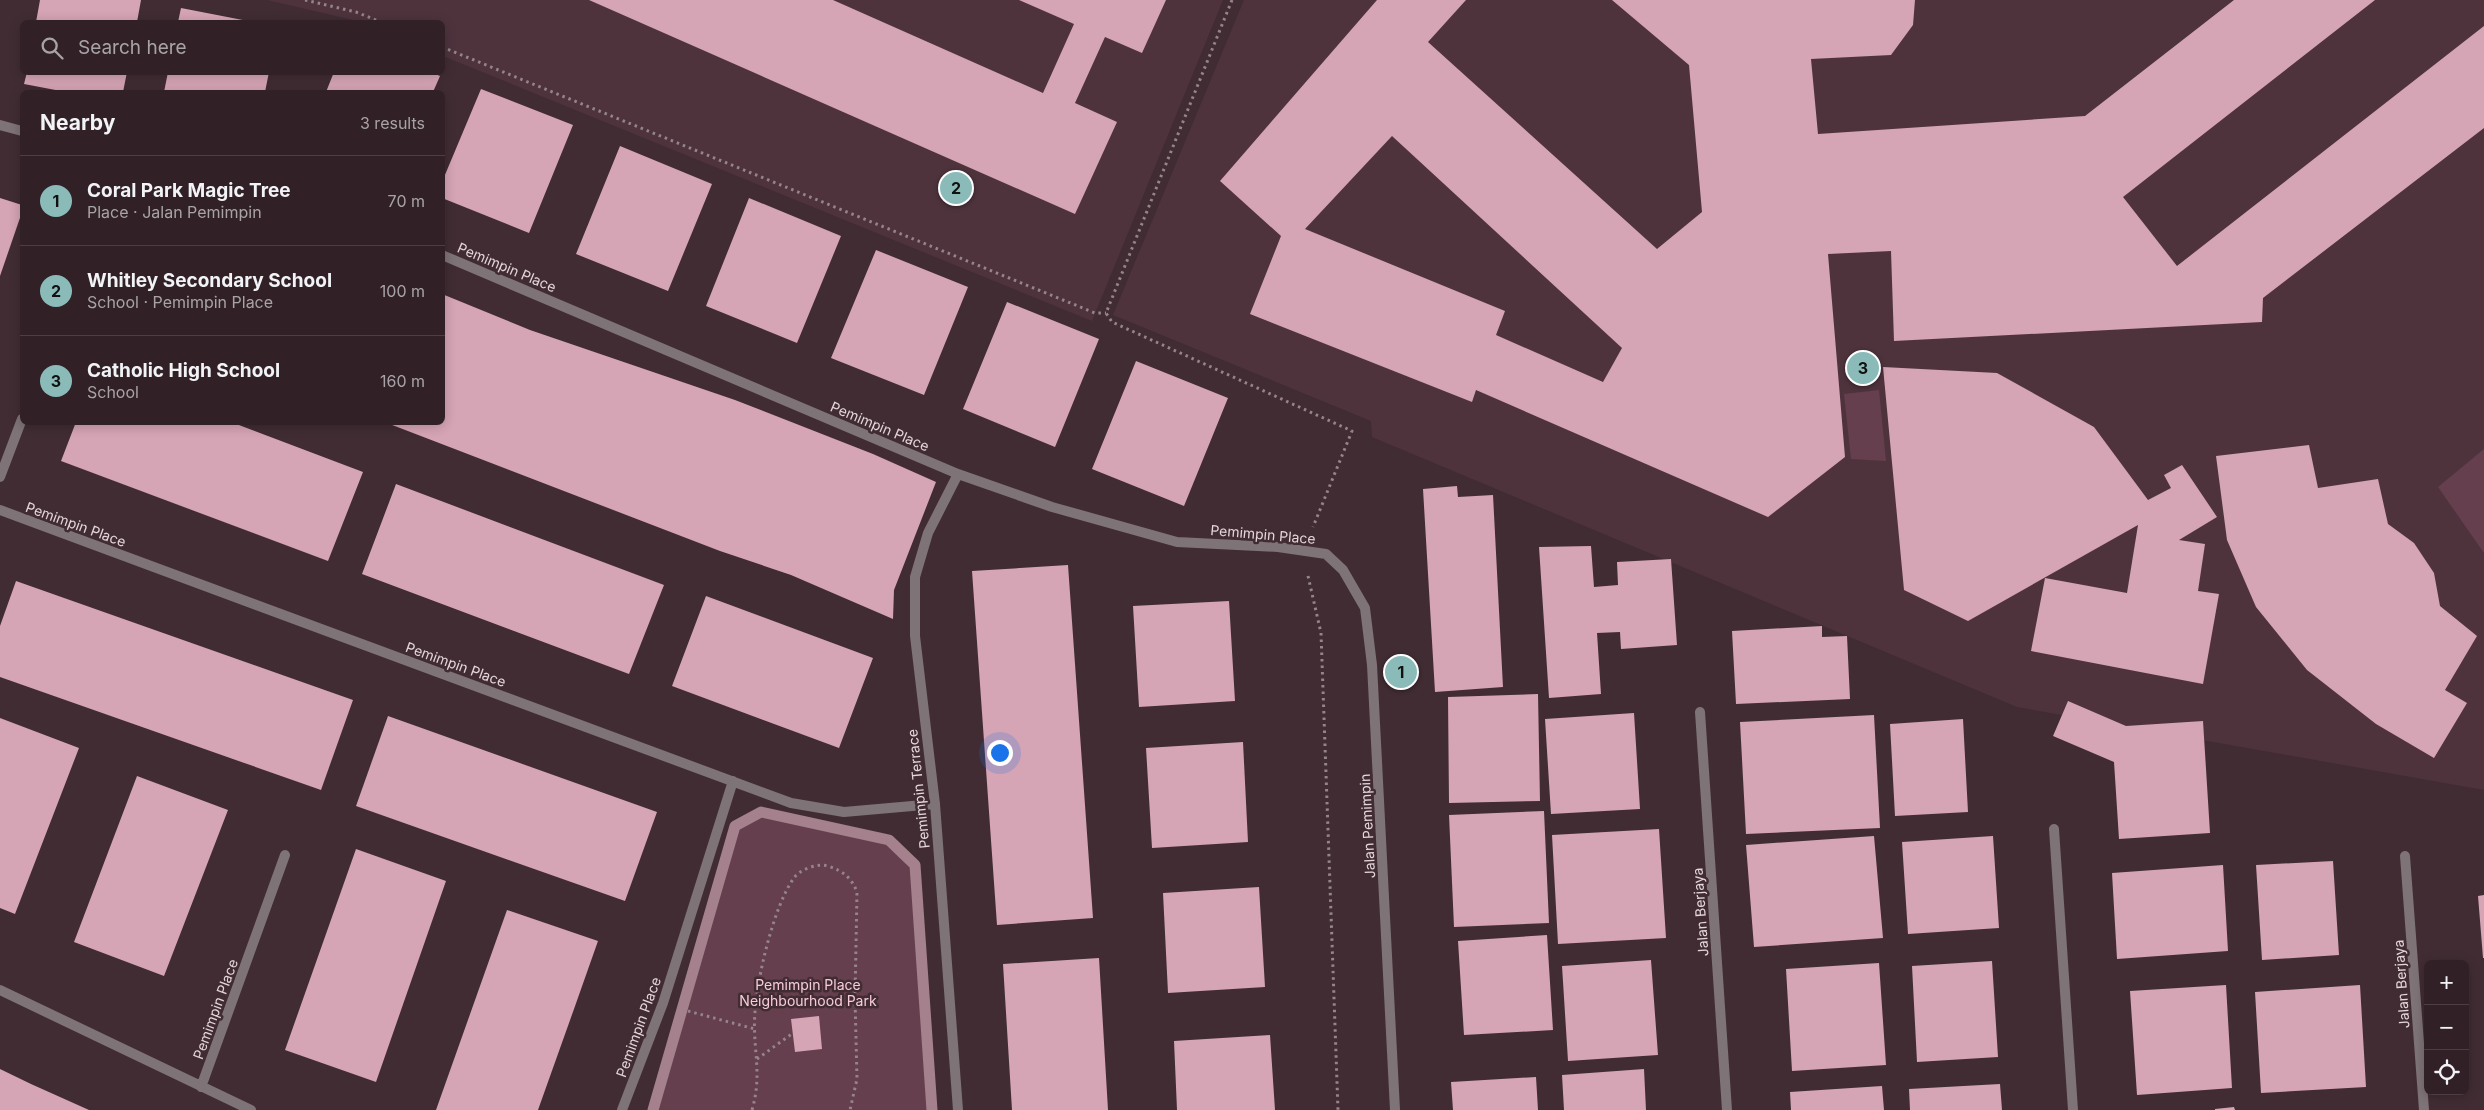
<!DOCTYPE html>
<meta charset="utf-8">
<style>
:root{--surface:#312126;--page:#39292e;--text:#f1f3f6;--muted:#a8a3a7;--line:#4c3e43;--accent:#8bbbb9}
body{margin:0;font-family:Inter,sans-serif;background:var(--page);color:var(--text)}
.controls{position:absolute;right:15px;bottom:15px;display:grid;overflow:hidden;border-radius:8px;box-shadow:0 2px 12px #0003}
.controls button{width:45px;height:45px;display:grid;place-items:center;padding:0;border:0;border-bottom:1px solid var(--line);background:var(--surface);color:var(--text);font:25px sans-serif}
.you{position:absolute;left:999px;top:752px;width:18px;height:18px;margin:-12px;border:4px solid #fff;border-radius:50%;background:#1a73e8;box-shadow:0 0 0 8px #1a73e833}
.badge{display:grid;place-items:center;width:32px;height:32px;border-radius:50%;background:var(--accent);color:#111;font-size:16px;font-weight:700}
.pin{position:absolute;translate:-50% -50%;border:2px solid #fff;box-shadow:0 1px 5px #0006}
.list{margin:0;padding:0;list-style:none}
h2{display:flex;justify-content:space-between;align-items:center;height:65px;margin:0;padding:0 20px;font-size:21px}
h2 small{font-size:16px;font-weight:400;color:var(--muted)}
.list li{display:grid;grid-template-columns:32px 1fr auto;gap:15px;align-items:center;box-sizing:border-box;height:90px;padding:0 20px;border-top:1px solid var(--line)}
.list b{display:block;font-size:19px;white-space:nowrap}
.list p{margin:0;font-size:16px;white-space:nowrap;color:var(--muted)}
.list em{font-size:16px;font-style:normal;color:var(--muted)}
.icon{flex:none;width:28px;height:28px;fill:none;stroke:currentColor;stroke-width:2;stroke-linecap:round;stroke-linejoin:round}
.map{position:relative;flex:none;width:2484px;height:1110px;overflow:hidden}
.search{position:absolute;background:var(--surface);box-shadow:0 2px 12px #0003;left:20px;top:20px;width:425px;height:55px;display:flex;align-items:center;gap:12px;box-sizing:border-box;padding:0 18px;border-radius:8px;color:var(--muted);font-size:19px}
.panel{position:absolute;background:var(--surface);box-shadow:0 2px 12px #0003;left:20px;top:90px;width:425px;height:335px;border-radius:8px}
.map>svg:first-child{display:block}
.built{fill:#4e333d}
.green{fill:#653f4d}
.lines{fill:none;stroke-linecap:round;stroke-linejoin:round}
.stream{stroke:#a4818d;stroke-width:11}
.building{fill:#d5a4b5;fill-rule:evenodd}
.path{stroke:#958489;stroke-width:3;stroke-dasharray:2.5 4;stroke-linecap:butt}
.minor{stroke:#7e7377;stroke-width:10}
.labels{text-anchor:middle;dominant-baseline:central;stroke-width:5;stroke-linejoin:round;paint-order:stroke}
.street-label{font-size:14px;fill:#e4d6da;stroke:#412c33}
.park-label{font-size:14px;fill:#f8cbda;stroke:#412c33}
</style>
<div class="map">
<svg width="2484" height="1110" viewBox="0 0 2484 1110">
<rect width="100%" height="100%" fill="#412c33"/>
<!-- built -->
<path class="built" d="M267,0H1223L1092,321L443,56L442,22H362Z
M1244,0H2484V790L2017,707L1372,437L1371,421L1113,315Z"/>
<!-- green -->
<path class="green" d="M1879,390L1886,461L1851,459L1844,394Z
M2484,449V553L2438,487Z
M761,812L889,840L915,865L932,1110H653L735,826Z"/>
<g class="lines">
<!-- stream -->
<path class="stream" d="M653,1110L735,826L761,812L889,840L915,865L932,1110"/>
</g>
<!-- building -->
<path class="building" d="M40,0H141L137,22H36Z
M589,0H833L1043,93L1074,24L1019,0H1166L1142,53L1105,37L1075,103L1117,122L1075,214Z
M1377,0H1466L1428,42L1657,249L1702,212L1689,65L1612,0H1915L1913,25L1891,55L1811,59L1818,134L2085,116L2234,0H2375L2123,197L2177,266L2484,26V128L2263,298L2262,322L1894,341L1891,251L1828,254L1845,457L1768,517L1476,390L1472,402L1250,314L1281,236L1220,181ZM1392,136L1622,348L1603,382L1496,335L1505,311L1305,229Z
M181,8L253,22H178Z
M27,72H127L123,92H66L24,84Z
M168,72H269L265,92H164Z
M334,72H431L440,76L433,92H326Z
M481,89L573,125L529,233L442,198V182Z
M620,146L712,184L668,291L576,254Z
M0,198L22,205V212L0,276Z
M749,198L841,236L797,343L706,306Z
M876,250L968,287L924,395L831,358Z
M442,294L530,330L735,400L873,454L936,482L894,590L893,619L791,575L720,551L387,423L442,422Z
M1007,302L1099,339L1055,447L963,409Z
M1136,361L1228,398L1184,506L1092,469Z
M1883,367L1997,373L2094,427L2148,500L2171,488L2164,475L2182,465L2217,517L2179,540L2205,544L2198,591L2219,594L2203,684L2031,651L2045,578L2127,593L2138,525L1968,621L1904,590Z
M76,422H231L363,472L328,561L61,461Z
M2309,445L2318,488L2378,479L2388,524L2414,543L2434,573L2440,606L2477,636L2445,690L2467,703L2434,758L2376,724L2307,670L2256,607L2227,540L2216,456Z
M396,484L664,585L629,674L362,574Z
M1457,486L1458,497L1493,495L1503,687L1435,692L1423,489Z
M1591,546L1594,587L1618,585L1617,562L1671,559L1677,645L1621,649L1620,632L1597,633L1601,694L1549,698L1539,547Z
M1068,565L1093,918L997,925L972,571Z
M16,581L353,700L321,790L0,677V626Z
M706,596L873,658L839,748L672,686Z
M1229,601L1235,701L1139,707L1133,606Z
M1822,626V637L1847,636L1850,699L1736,704L1732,631Z
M1538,694L1540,801L1449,803L1448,697Z
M2068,701L2126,726L2203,721L2210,833L2119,839L2114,762L2053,736Z
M1634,713L1640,809L1551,814L1545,719Z
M1874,715L1880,828L1746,834L1740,722Z
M388,716L657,812L625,901L356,806Z
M0,718L79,748L15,914L0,908Z
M1963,719L1968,812L1895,816L1890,724Z
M1243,742L1248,842L1152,848L1146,748Z
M137,776L228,810L164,976L74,942Z
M1544,811L1549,923L1454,927L1449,815Z
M1659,829L1666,938L1558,944L1552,835Z
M1874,836L1883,938L1754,947L1746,845Z
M1993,836L1999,928L1908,934L1902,842Z
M356,849L446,881L376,1082L285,1050Z
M2333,861L2339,955L2262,960L2256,865Z
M2223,865L2228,951L2117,959L2112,873Z
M1259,887L1265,987L1168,993L1163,893Z
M2484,895V958H2483L2478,896Z
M507,910L598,941L574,1009L538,1110H436Z
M1547,935L1553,1030L1464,1035L1458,941Z
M1099,958L1108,1110H1012L1003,964Z
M1651,960L1658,1055L1568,1061L1562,966Z
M1992,961L1998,1057L1917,1062L1912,966Z
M1879,963L1886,1065L1792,1071L1786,969Z
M2226,985L2232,1088L2137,1095L2130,991Z
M2360,985L2366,1087L2261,1093L2255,992Z
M819,1016L822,1049L795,1052L791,1019Z
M1270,1035L1275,1110H1177L1174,1041Z
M0,1069L31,1084L89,1110H0Z
M1644,1069L1646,1110H1564L1562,1075Z
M1536,1077L1538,1110H1453L1451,1082Z
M2000,1084L2002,1110H1910L1909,1089Z
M1882,1086L1884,1110H1791L1790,1092Z
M2234,1107L2235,1110H2215V1109Z"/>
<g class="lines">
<!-- path -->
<path class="path" d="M305,0L356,12L381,22
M1232,0L1106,313L1112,322L1352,431L1313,527
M442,47L1095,313H1106
M1308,576L1321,633L1338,1110
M688,1011L755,1029
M757,1059L793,1033
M752,1110C763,1072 752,1049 755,1012C757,978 774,905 794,878C800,869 818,863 828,866C843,871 851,877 857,892L855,998L857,1079L850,1110"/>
<!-- minor -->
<path class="minor" d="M0,125L22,131
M442,255L958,474L1052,507L1177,542L1278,547L1326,554L1343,570L1365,608L1372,665L1395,1110
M958,474L928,533L915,577V636L935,804L958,1110
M0,477L22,419
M0,510L791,803L844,812L935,804
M1700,712L1727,1110
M2054,829L2073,1110
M2405,856L2424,1110
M0,990L251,1110
M201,1087L285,855
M622,1110L663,1003L733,781"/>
</g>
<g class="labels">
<!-- street labels -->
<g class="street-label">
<text transform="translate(507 267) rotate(23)">Pemimpin Place</text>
<text transform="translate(880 426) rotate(23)">Pemimpin Place</text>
<text transform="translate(76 524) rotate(20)">Pemimpin Place</text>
<text transform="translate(1263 534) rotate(5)">Pemimpin Place</text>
<text transform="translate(456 664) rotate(20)">Pemimpin Place</text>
<text transform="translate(918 789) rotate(-96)">Pemimpin Terrace</text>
<text transform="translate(1367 826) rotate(-93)">Jalan Pemimpin</text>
<text transform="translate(1700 912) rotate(-94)">Jalan Berjaya</text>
<text transform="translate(2401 984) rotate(-94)">Jalan Berjaya</text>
<text transform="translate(215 1009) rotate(-70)">Pemimpin Place</text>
<text transform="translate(638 1027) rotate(-70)">Pemimpin Place</text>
</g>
<!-- park labels -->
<g class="park-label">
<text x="808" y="984">Pemimpin Place<tspan x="808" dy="16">Neighbourhood Park</tspan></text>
</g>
</g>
</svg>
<div class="controls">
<button>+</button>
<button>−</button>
<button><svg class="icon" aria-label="locate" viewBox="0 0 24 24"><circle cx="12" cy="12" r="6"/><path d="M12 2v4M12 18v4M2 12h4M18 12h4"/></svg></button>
</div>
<div class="you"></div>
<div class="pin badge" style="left:1401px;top:672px">1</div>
<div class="pin badge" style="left:956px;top:188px">2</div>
<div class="pin badge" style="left:1863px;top:368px">3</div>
<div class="search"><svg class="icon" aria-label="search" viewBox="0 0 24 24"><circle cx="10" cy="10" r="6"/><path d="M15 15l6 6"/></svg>Search here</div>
<section class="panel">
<h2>Nearby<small>3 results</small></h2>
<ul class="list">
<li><span class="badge">1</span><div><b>Coral Park Magic Tree</b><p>Place · Jalan Pemimpin</p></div><em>70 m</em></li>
<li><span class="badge">2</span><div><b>Whitley Secondary School</b><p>School · Pemimpin Place</p></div><em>100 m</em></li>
<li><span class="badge">3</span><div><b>Catholic High School</b><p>School</p></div><em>160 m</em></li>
</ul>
</section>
</div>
